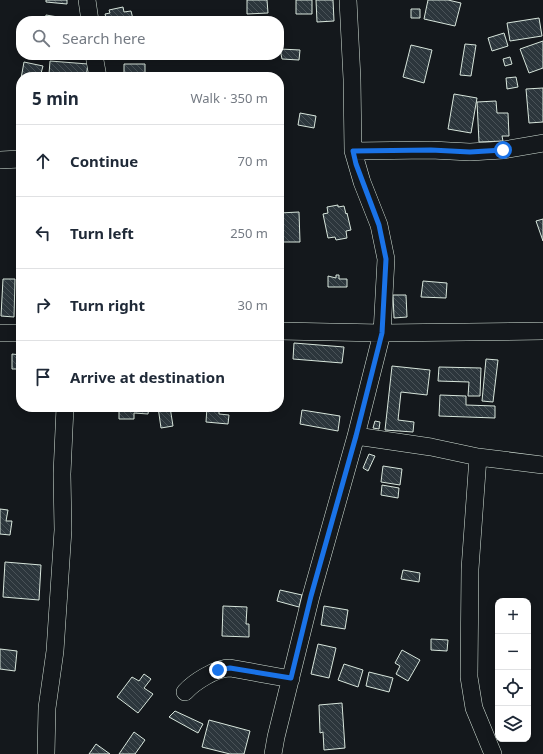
<!DOCTYPE html>
<meta charset="utf-8">
<style>
:root{--surface:#fff;--page:#f2f2f3;--text:#1f2937;--muted:#747a83;--line:#e0e1e3}
body{margin:0;font-family:"Noto Sans",sans-serif;background:var(--page);color:var(--text)}
.controls{position:absolute;right:12px;bottom:12px;display:grid;overflow:hidden;border-radius:8px;box-shadow:0 2px 10px #0003}
.controls button{width:36px;height:36px;display:grid;place-items:center;padding:0;border:0;border-bottom:1px solid var(--line);background:var(--surface);color:var(--text);font:20px sans-serif}
.stop{position:absolute;width:12px;height:12px;margin:-9px;border:3px solid #1a73e8;border-radius:50%;background:#fff}
.stop.end{background:#1a73e8;border-color:#fff;box-shadow:0 1px 4px #0008}
.list{margin:0;padding:0;list-style:none}
h2{display:flex;justify-content:space-between;align-items:center;height:52px;margin:0;padding:0 16px;font-size:17px}
h2 small{font-size:13px;font-weight:400;color:var(--muted)}
.list li{display:grid;grid-template-columns:26px 1fr auto;gap:12px;align-items:center;box-sizing:border-box;height:72px;padding:0 16px;border-top:1px solid var(--line)}
.list b{display:block;font-size:15px;white-space:nowrap}
.list em{font-size:13px;font-style:normal;color:var(--muted)}
.icon{flex:none;width:22px;height:22px;fill:none;stroke:currentColor;stroke-width:2;stroke-linecap:round;stroke-linejoin:round}
.map{position:relative;flex:none;width:543px;height:754px;overflow:hidden}
.search{position:absolute;background:var(--surface);box-shadow:0 2px 10px #0003;left:16px;top:16px;width:268px;height:44px;display:flex;align-items:center;gap:10px;box-sizing:border-box;padding:0 14px;border-radius:16px;color:var(--muted);font-size:15px}
.panel{position:absolute;background:var(--surface);box-shadow:0 2px 10px #0003;left:16px;top:72px;width:268px;height:340px;border-radius:16px}
.map>svg:first-child{display:block}
.building{fill:url(#building-back-hatch);stroke:#d8e6dc}
.lines{fill:none;stroke-linecap:round;stroke-linejoin:round}
.minor-casing{stroke:#d8e6dc;stroke-width:18}
.minor{stroke:#14181c;stroke-width:17}
.route{stroke:#1a73e8;stroke-width:5}
</style>
<div class="map">
<svg width="543" height="754" viewBox="0 0 543 754">
<defs>
<pattern id="building-back-hatch" width="6" height="6" patternUnits="userSpaceOnUse"><rect width="6" height="6" fill="#2c363c"/><path d="M-1 5l2 2M0 0l6 6M5-1l2 2" fill="none" stroke="#4a5358"/></pattern>
</defs>
<rect width="100%" height="100%" fill="#14181c"/>
<!-- building -->
<path class="building" d="M46,0H67V4L46,2Z
M247,0H267L268,13L247,14Z
M296,0H312V14H296Z
M316,0H333L334,21L317,22Z
M428,0H448L461,3L455,26L424,19Z
M123,7L124,12L131,11L133,19H129L130,21H107L105,14L110,13L109,10Z
M411,9H420V18H411Z
M46,15L64,18L63,21H45Z
M539,18L542,36L510,41L507,23Z
M504,33L508,46L492,51L488,38Z
M543,41V68L529,73L520,49Z
M465,44L476,45L471,76L460,75Z
M411,45L432,50L424,83L403,77Z
M280,49L300,50L299,60L282,59Z
M510,57L512,64L505,66L503,59Z
M50,61L88,64L86,77L49,74Z
M24,62L43,66L40,77H21V84H20Z
M124,64H145V77H124Z
M516,77L518,87L507,89L506,78Z
M543,88V122L529,123L526,89Z
M454,94L477,98L471,133L448,129Z
M496,101L497,113H508L509,136H502L503,141L479,142L477,102Z
M300,113L316,116L314,128L298,125Z
M338,205V207L344,206L346,214L347,213L351,230L346,231L347,238L336,240L335,237L328,238L323,214L328,213L327,207Z
M299,212L300,242H280L279,213Z
M543,219V241L536,221Z
M336,275H339V279H347V287H328V276L336,278Z
M3,279H15L14,317L1,316Z
M423,281L447,283L446,298L421,297Z
M393,295H406L407,317L394,318Z
M294,343L344,347L342,363L293,359Z
M12,354L21,355V369H12Z
M486,359L498,360L493,402L482,401Z
M392,366L430,370L427,395L401,392L398,420L414,422L413,432L385,430Z
M439,367L481,368L480,396H468L469,382L438,381Z
M440,395L466,396V405L495,406V418L439,416Z
M116,407H149L148,414L134,413V419H119V407Z
M158,407H170L173,426L161,428Z
M207,407H219V414L229,415L228,424L206,422Z
M302,410L340,416L338,431L300,424Z
M375,421L380,422L379,429L373,428Z
M369,454L375,456L368,471L363,468Z
M383,466L402,469L400,485L381,482Z
M382,485L399,488L398,498L381,495Z
M0,509L8,510L6,521H12L10,535L0,534Z
M5,562L41,565L39,600L3,597Z
M403,570L420,573L419,582L401,579Z
M280,590L302,595L299,607L277,601Z
M223,606L247,607L246,624H249V637L222,636Z
M324,606L348,610L345,629L321,625Z
M431,639L448,640L447,651L431,650Z
M318,644L336,648L329,678L311,674Z
M0,649L17,651L15,671L0,669Z
M402,650L420,660L408,681L396,674L400,666L395,663Z
M344,664L363,670L358,687L338,680Z
M369,672L393,678L389,692L366,686Z
M144,674L151,679L144,688L153,694L138,713L117,697L132,677L139,681Z
M342,703L345,748L324,750L323,732L320,733L319,705Z
M175,711L203,724L198,733L169,717Z
M209,720L250,731L244,754H230L202,747Z
M134,732L145,740L135,754H119Z
M96,744L110,754H89Z"/>
<g class="lines">
<!-- minor casing -->
<g class="minor-casing">
<path id="minor" d="M87,0L90,21
M94,55L98,77
M353,151L431,150L470,152L503,150L543,143
M0,160L21,159
M279,331L382,333L543,331
M0,333H21
M356,436L431,447L478,457L543,465
M478,457L470,569L469,677L474,708L493,754
M185,692C194,682 216,668 230,668L291,679
M46,754L47,708L55,651L63,530L62,474L65,407
M273,754L276,737L311,596L356,436L382,333L386,259L379,225L362,182L353,151L352,79L348,0"/>
</g>
<!-- minor -->
<use href="#minor" class="minor"/>
</g>
<g class="lines">
<!-- route -->
<path class="route" d="M218,670L230,668L291,678L311,596L356,436L382,333L386,259L379,225L356,164L353,151L431,150L470,152L503,150"/>
</g>
</svg>
<div class="controls">
<button>+</button>
<button>−</button>
<button><svg class="icon" aria-label="locate" viewBox="0 0 24 24"><circle cx="12" cy="12" r="6"/><path d="M12 2v4M12 18v4M2 12h4M18 12h4"/></svg></button>
<button><svg class="icon" aria-label="layers" viewBox="0 0 24 24"><path d="M12 4l9 5-9 5-9-5zM3 14l9 5 9-5"/></svg></button>
</div>
<div class="stop" style="left:503px;top:150px"></div>
<div class="stop end" style="left:218px;top:670px"></div>
<div class="search"><svg class="icon" aria-label="search" viewBox="0 0 24 24"><circle cx="10" cy="10" r="6"/><path d="M15 15l6 6"/></svg>Search here</div>
<section class="panel">
<h2>5 min<small>Walk · 350 m</small></h2>
<ul class="list">
<li><svg class="icon" aria-label="ahead" viewBox="0 0 24 24"><path d="M12 20V5M6 11l6-6 6 6"/></svg><div><b>Continue</b></div><em>70 m</em></li>
<li><svg class="icon" aria-label="left" viewBox="0 0 24 24"><path d="M17 20v-9H6M10 6l-5 5 5 5"/></svg><div><b>Turn left</b></div><em>250 m</em></li>
<li><svg class="icon" aria-label="right" viewBox="0 0 24 24"><path d="M7 20v-9h11M14 6l5 5-5 5"/></svg><div><b>Turn right</b></div><em>30 m</em></li>
<li><svg class="icon" aria-label="arrive" viewBox="0 0 24 24"><path d="M6 21V4h12l-3 4 3 4H6"/></svg><div><b>Arrive at destination</b></div></li>
</ul>
</section>
</div>
